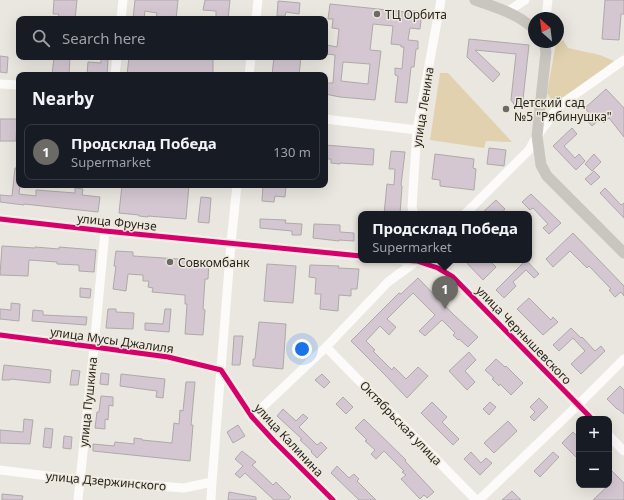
<!DOCTYPE html>
<meta charset="utf-8">
<style>
:root{--surface:#171b24;--page:#20242c;--text:#f1f3f6;--muted:#9ea1a6;--line:#363941;--accent:#6c6a64}
body{margin:0;font-family:"Noto Sans",sans-serif;background:var(--page);color:var(--text)}
.controls{position:absolute;right:12px;bottom:12px;display:grid;overflow:hidden;border-radius:8px;box-shadow:0 4px 16px #0002}
.controls button{width:36px;height:36px;display:grid;place-items:center;padding:0;border:0;border-bottom:1px solid var(--line);background:var(--surface);color:var(--text);font:20px sans-serif}
.compass{position:absolute;left:528px;top:12px;width:36px;height:36px;border-radius:50%;background:var(--surface);box-shadow:0 4px 16px #0002;rotate:332deg}
.you{position:absolute;left:302px;top:349px;width:14px;height:14px;margin:-10px;border:3px solid #fff;border-radius:50%;background:#1a73e8;box-shadow:0 0 0 6px #1a73e833}
.badge{display:grid;place-items:center;width:26px;height:26px;border-radius:50%;background:var(--accent);color:#fff;font-size:13px;font-weight:700}
.pin{position:absolute;translate:-50% -33px;filter:drop-shadow(0 1px 2px #0008)}
.pin::after{content:'';position:absolute;top:21px;width:14px;height:12px;background:inherit;clip-path:polygon(0 0,100% 0,50% 100%)}
.popup{position:absolute;left:358px;top:211px;width:174px;height:52px;box-sizing:border-box;display:grid;place-content:center;border-radius:8px;background:var(--surface);filter:drop-shadow(0 1px 3px #0005);font-size:13px;white-space:nowrap;color:var(--muted)}
.popup b{font-size:15px;color:var(--text)}
.popup::after{content:'';position:absolute;left:50%;top:100%;margin-left:-8px;border:8px solid transparent;border-top-color:var(--surface)}
.list{margin:0;padding:0;list-style:none}
h2{display:flex;justify-content:space-between;align-items:center;height:52px;margin:0;padding:0 16px;font-size:17px}
h2 small{font-size:13px;font-weight:400;color:var(--muted)}
.list li{display:grid;grid-template-columns:26px 1fr auto;gap:12px;align-items:center;box-sizing:border-box;height:56px;margin:0 8px 8px;padding:0 8px;border:1px solid var(--line);border-radius:8px}
.list b{display:block;font-size:15px;white-space:nowrap}
.list p{margin:0;font-size:13px;white-space:nowrap;color:var(--muted)}
.list em{font-size:13px;font-style:normal;color:var(--muted)}
.icon{flex:none;width:22px;height:22px;fill:none;stroke:currentColor;stroke-width:2;stroke-linecap:round;stroke-linejoin:round}
.map{position:relative;flex:none;width:624px;height:500px;overflow:hidden}
.search{position:absolute;background:var(--surface);box-shadow:0 4px 16px #0002;left:16px;top:16px;width:312px;height:44px;display:flex;align-items:center;gap:10px;box-sizing:border-box;padding:0 14px;border-radius:8px;color:var(--muted);font-size:15px}
.panel{position:absolute;background:var(--surface);box-shadow:0 4px 16px #0002;left:16px;top:72px;width:312px;height:116px;border-radius:8px}
.map>svg:first-child{display:block}
.green{fill:#e1d1ae}
.building{fill:#d4c7d2;stroke:#adaaa8;fill-rule:evenodd}
.lines{fill:none;stroke-linecap:round;stroke-linejoin:round}
.minor{stroke:#fcfbfa;stroke-width:9}
.major{stroke:#c9c5bf;stroke-width:11}
.cycleway-casing{stroke:#eee8dc;stroke-width:8}
.cycleway{stroke:#d6006c;stroke-width:5}
.poi-dot{fill:#6c6a64;stroke:#eee8dc;stroke-width:1.5}
.labels{text-anchor:middle;dominant-baseline:central;stroke-width:3;stroke-linejoin:round;paint-order:stroke}
.poi-label{font-size:12px;fill:#282622;stroke:#eee8dc;text-anchor:start}
.street-label{font-size:12px;fill:#282622;stroke:#eee8dc}
</style>
<div class="map">
<svg width="624" height="500" viewBox="0 0 624 500">
<rect width="100%" height="100%" fill="#eae7e0"/>
<!-- green -->
<path class="green" d="M563,40L568,48L600,55L614,61L559,102L552,101L547,93L556,43Z
M440,73H448L512,142L486,141L484,148L430,140Z"/>
<!-- building -->
<path class="building" d="M54,0H77L75,19H58L59,14H53Z
M135,0H178L176,19H156L157,13L145,11L144,19H133Z
M205,0H230L228,19H216V11L203,10Z
M605,0H624V14H621L619,40L602,39Z
M278,1L300,3L299,14L286,12L285,16H277Z
M330,4L407,12L408,10L422,12L420,29L410,28L408,40L418,41V49H416L414,67H411L407,103L395,102L398,76L395,75V68L402,69L404,47H401V45L391,44L393,26L373,24L370,50L381,51L375,100L340,97L325,94V83H333L335,55L326,54L327,45L337,47L339,29L332,28L333,19H328ZM343,62L370,64L368,84L341,81Z
M469,39L529,45L522,108L516,107L511,100L516,54L475,50L500,74L493,82L467,57Z
M0,56L8,57L7,73L0,72Z
M54,57H70L69,75H52Z
M129,57L161,58L162,57H175L213,58V75H127Z
M274,57H301L299,75H272Z
M101,59L108,60L107,75H87L88,62L101,63Z
M606,89L624,108V137L609,118L604,123L600,119L592,126L584,118L589,113L585,108Z
M0,119H17L16,141H0Z
M572,128L577,134L564,146L575,158L579,154L585,161L576,170L553,146Z
M325,145L374,149L373,165L340,163V164L331,163V159H325Z
M489,148L506,150L504,166L487,164Z
M391,151L405,152L401,185L402,186L400,214H384L387,184L394,185L395,169H389Z
M435,154L474,159L473,168L476,169L474,190L440,186V180L432,179Z
M594,154L601,162L592,171L585,164Z
M15,168H19V185H20L19,194L36,196V190L75,193V188L83,189L82,195L100,197L98,212L24,204V205L0,202V195L12,196Z
M594,171L600,177L591,185L585,179Z
M122,185H189L186,219L148,216V217L139,216V215L119,213Z
M263,185H278V187H286L285,197L275,196L274,202L262,201Z
M605,188L621,205L624,203V218L600,193Z
M531,194L561,223L549,234L543,228L548,224L533,208L530,210L522,202Z
M201,197L211,198L209,223L198,222Z
M496,200L505,209L501,214H481Z
M260,219L286,220L285,223L302,224L301,235H292V231L260,228Z
M314,224L340,225V232L354,233V241L339,240V241L313,238Z
M573,233L624,286V296L621,292L615,297L609,290L611,289L589,266L587,268L570,251L553,267L546,259Z
M2,246L35,248V247L59,249V247L96,250L94,272L79,271V265L57,264V262L29,260L28,276L0,275Z
M116,251L133,252V256L209,261L208,279H205L203,309L205,310L203,335L185,334L187,304H185V295L152,292L153,288L148,287L149,281H143V275L128,274L126,291L113,289L116,266H114Z
M464,260H489L496,267L483,280Z
M526,260L539,274L534,278L526,270L513,282L516,286L504,298L496,290Z
M267,264L296,266L293,303L264,301Z
M310,265L339,266L338,268L359,269L357,289H351V296L339,295L338,311L320,309L321,294H315L316,278L309,277Z
M418,278L454,315L478,337L468,347L459,339L458,340L453,335L455,333L442,320L425,336L419,331L435,315L413,293L387,319L396,327L389,335L380,326L366,341L375,350L373,351L392,370L394,367L406,379L418,367L428,376L407,398L386,376L351,341L399,293L401,294Z
M80,288L91,289L90,298L80,297Z
M529,298L551,320L553,317L558,322L543,335L517,309Z
M11,303L20,304L19,321L0,319V309L11,310Z
M108,309H116V312L134,313L133,329L106,328Z
M165,309H171L169,332L145,330V323L163,324Z
M33,310L43,311V315L87,317L86,325L32,321Z
M259,322L286,324L283,369L253,366V359H255Z
M571,328L581,338L582,337L595,351L601,346L605,351L581,374L571,364L585,351L573,338L559,351L553,345Z
M234,336H243L240,365H232Z
M469,352L476,360L465,371L475,382L467,390L449,371Z
M496,359L505,367L506,366L523,383L511,395L500,384L499,386L492,379L494,378L485,370Z
M4,365L51,370L50,383L10,379V380H2Z
M72,370L80,371L78,385H70Z
M101,373L109,374L108,385L100,384Z
M121,374L165,379L163,398L156,397L157,391L120,386Z
M322,374L330,382L324,388L315,380Z
M186,382H195L191,425H193L190,461L93,451V444L114,446L115,442L134,444V438L142,439V440L172,443L174,423L179,424L180,410L183,411Z
M620,386L624,390V414L618,409H617L607,399Z
M101,396L113,397V406L109,405L108,420L105,419V429L95,428L97,412H99Z
M343,397L353,407L346,414L336,404Z
M539,398L548,407L534,421L530,417L535,412L530,407Z
M432,402L447,417L442,422L459,439L453,445L421,413Z
M490,402L496,407L489,415L483,409Z
M283,409L296,421L303,414L308,418L299,427L317,445L321,442L327,448L317,458L311,452L312,451L300,440L302,439L277,416Z
M24,419L33,420L30,444L0,443V430L23,432Z
M364,419L406,460L405,461L434,492L427,498L424,495L420,499L401,479L406,475L402,472L404,471L384,451L376,459L371,454L375,450L365,441L367,440L355,428Z
M508,421L517,431L494,453L484,443Z
M238,425L245,436L233,443L227,432Z
M45,428L53,429L51,448L43,447Z
M573,432L579,438V454L576,457L562,443Z
M64,436L72,437L71,449L63,448Z
M242,451L256,462L252,465L273,485L276,482L291,497L288,500H274L245,473L240,478L235,474L243,466L235,459Z
M471,452L481,463L486,458L492,463L480,475L464,459Z
M553,452L559,457L540,477L534,471Z
M337,466L349,478L354,474L359,479L357,481L376,500H359L331,473Z
M609,468L624,483V500H593L612,482L609,479Z
M512,491L521,500H502Z
M229,492L256,497V500H228Z
M2,494L23,496L22,500H2Z"/>
<g class="lines">
<!-- minor -->
<path class="minor" d="M507,12L525,0
M546,18L548,0
M121,19L123,0
M256,19L258,0
M115,75L117,57
M249,75L251,57
M0,84L19,85
M325,119L417,130
M414,214L412,207L417,130L441,0
M465,214L529,150L537,136L560,105L624,60
M0,219L105,231L361,256
M402,260L417,261L438,268L453,277L592,419
M0,335L94,347L168,357L221,370L252,417L274,441L333,500
M326,347L476,500
M252,417L326,347L388,282L418,260
M609,436L624,451
M0,470L80,480L184,488L212,482
M78,500L94,347L105,231
M211,500L212,482L231,243L237,185
M479,500L578,405L624,359"/>
<!-- major -->
<path class="major" d="M475,0C496,7 518,14 534,29
M544,42L546,52L537,136L541,165L547,176L624,253"/>
<!-- cycleway casing -->
<g class="cycleway-casing">
<path id="cycleway" d="M0,219L105,231L361,256
M402,260L417,261L438,268L453,277L592,419
M0,335L94,347L168,357L221,370L252,417L274,441L333,500"/>
</g>
<!-- cycleway -->
<use href="#cycleway" class="cycleway"/>
</g>
<!-- markers -->
<g class="poi-dot">
<circle cx="377" cy="14" r="4"/>
<circle cx="506" cy="109" r="4"/>
<circle cx="170" cy="262" r="4"/>
</g>
<g class="labels">
<!-- poi labels -->
<g class="poi-label">
<text x="385" y="14">ТЦ Орбита</text>
<text x="514" y="102">Детский сад<tspan x="514" dy="14">№5 "Рябинушка"</tspan></text>
<text x="178" y="262">Совкомбанк</text>
</g>
<!-- street labels -->
<g class="street-label">
<text transform="translate(423 107) rotate(-81)">улица Ленина</text>
<text transform="translate(117 222) rotate(6)">улица Фрунзе</text>
<text transform="translate(524 335) rotate(46)">улица Чернышевского</text>
<text transform="translate(112 340) rotate(8)">улица Мусы Джалиля</text>
<text transform="translate(88 402) rotate(-84)">улица Пушкина</text>
<text transform="translate(401 423) rotate(46)">Октябрьская улица</text>
<text transform="translate(289 440) rotate(47)">улица Калинина</text>
<text transform="translate(106 481) rotate(5)">улица Дзержинского</text>
</g>
</g>
</svg>
<div class="controls">
<button>+</button>
<button>−</button>
</div>
<svg class="compass" viewBox="-18 -18 36 36"><path d="M0-13l5 13h-10z" fill="#e53935"/><path d="M0 13l5-13h-10z" fill="#9ea1a6"/></svg>
<div class="you"></div>
<div class="pin badge" style="left:445px;top:309px">1</div>
<div class="popup"><b>Продсклад Победа</b>Supermarket</div>
<div class="search"><svg class="icon" aria-label="search" viewBox="0 0 24 24"><circle cx="10" cy="10" r="6"/><path d="M15 15l6 6"/></svg>Search here</div>
<section class="panel">
<h2>Nearby<small></small></h2>
<ul class="list">
<li><span class="badge">1</span><div><b>Продсклад Победа</b><p>Supermarket</p></div><em>130 m</em></li>
</ul>
</section>
</div>
